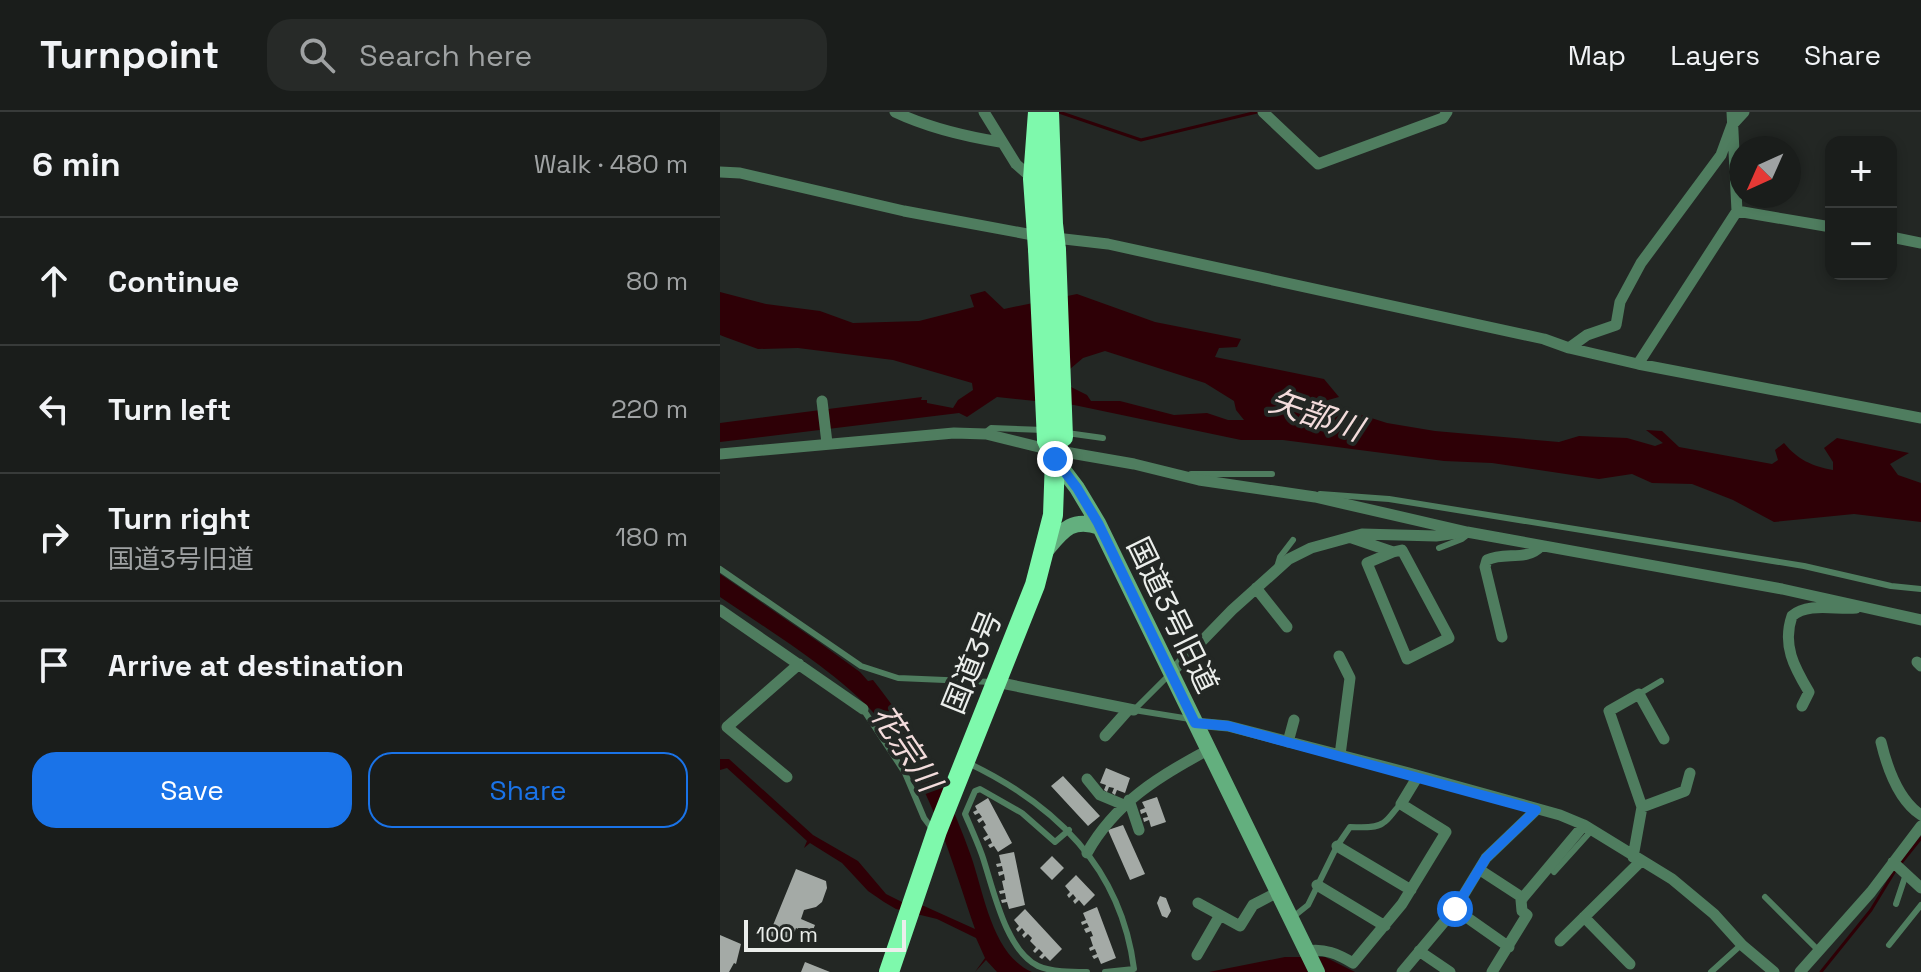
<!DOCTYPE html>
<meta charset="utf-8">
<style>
:root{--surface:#1a1d1b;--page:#272a28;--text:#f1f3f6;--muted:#9fa2a3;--line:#383b3a;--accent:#1a73e8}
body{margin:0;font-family:"Space Grotesk","Noto Sans JP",sans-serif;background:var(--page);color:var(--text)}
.controls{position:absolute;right:24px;top:24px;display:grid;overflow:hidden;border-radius:16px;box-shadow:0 4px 12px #0003}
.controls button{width:72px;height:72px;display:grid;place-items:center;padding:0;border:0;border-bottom:2px solid var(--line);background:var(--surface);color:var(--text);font:40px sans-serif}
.compass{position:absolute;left:1009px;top:24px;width:72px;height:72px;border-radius:50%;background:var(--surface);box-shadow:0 4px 12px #0003;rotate:225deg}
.scale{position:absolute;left:24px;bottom:20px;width:162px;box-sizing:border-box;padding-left:8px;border:4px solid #ebeeeb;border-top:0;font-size:22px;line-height:28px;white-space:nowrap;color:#ebeeeb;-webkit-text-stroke:6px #232724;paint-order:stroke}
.stop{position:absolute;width:24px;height:24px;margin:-18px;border:6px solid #1a73e8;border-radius:50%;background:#fff}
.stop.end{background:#1a73e8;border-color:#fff;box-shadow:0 2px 8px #0008}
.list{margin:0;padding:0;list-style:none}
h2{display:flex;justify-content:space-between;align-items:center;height:104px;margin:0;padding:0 32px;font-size:34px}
h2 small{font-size:26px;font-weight:400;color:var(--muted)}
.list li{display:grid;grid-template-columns:52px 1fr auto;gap:24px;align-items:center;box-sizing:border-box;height:128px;padding:0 32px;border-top:2px solid var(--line)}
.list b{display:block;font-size:30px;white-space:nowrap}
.list p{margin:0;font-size:26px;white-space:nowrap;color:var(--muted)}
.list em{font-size:26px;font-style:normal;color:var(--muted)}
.actions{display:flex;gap:16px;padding:24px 32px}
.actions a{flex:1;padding:18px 0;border:2px solid var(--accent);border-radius:24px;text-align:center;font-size:28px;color:var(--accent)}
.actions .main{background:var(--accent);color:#fff}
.icon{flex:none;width:44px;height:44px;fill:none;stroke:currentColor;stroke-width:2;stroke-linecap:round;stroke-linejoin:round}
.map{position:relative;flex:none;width:1201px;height:860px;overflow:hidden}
header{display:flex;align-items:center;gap:48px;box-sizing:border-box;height:112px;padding:0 40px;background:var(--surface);border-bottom:2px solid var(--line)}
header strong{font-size:38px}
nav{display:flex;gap:44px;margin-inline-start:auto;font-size:28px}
.search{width:560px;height:72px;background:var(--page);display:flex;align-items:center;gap:20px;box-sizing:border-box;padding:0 28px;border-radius:24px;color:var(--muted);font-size:30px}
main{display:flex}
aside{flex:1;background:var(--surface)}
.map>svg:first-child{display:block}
.water{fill:#2e0006;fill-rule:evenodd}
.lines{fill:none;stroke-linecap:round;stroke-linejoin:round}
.stream{stroke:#2e0006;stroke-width:3}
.building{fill:#a4aaa6}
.lane{stroke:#4f7d5f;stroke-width:6}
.street{stroke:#4f7d5f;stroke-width:11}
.secondary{stroke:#63af7e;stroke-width:16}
.highway{stroke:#7ef9ac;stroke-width:20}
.highway-bridge{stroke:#7ef9ac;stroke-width:20}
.route{stroke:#1a73e8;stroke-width:10}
.labels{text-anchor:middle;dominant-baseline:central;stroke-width:8;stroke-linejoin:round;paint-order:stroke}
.street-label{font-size:30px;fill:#ebeeeb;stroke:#232724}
.water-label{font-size:32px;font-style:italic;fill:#f3dcdc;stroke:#232724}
</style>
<header>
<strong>Turnpoint</strong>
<div class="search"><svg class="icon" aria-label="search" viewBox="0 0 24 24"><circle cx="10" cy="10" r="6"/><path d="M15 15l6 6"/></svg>Search here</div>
<nav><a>Map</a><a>Layers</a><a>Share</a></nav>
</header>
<main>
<aside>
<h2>6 min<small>Walk · 480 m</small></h2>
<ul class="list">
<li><svg class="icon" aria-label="ahead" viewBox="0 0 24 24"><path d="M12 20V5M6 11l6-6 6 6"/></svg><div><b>Continue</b></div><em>80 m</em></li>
<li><svg class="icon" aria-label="left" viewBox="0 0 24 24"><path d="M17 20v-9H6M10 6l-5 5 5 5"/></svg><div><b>Turn left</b></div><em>220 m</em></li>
<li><svg class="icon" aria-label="right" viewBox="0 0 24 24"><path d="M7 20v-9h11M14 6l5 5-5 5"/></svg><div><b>Turn right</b><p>国道3号旧道</p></div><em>180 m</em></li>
<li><svg class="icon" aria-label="arrive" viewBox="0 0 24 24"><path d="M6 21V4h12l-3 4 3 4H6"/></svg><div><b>Arrive at destination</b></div></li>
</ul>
<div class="actions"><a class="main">Save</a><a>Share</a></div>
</aside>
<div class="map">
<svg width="1201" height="860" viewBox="0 0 1201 860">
<rect width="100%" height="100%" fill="#232724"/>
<!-- water -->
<path class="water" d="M265,179L284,197L357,182L435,210L521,227L517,235L499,236L495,245L604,267L619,285L601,290L667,311L715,319L839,330L859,324L907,326L935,334L943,331L926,318L942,319L959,335L1052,352L1058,348L1055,338L1064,331C1078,348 1092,354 1113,358V350L1104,336L1117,326L1189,341L1170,352L1178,363L1201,371V410L1134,402L1054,410L1013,388L972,372L932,371L912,362L879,367L772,351L724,349L563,328H521L354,293L277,285L247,305L239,301L0,330V311L202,285L201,288H207V291L233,296L238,288L253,278L252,271L173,248L78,236L38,237L5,225L0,223V180L46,192L100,199L133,211L199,209L254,195L250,183ZM385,239L485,271L514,289L516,298L524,308H508L487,301L454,303L400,289H371L367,283L347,273L350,257L363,246Z
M0,462L100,531L140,560L148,569L153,568C178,600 202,633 220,670C232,694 242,719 251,744C264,781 272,843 312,860H277L266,848L255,860L265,846L256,826L217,807L176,797L164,790L148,779L122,751L90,731L84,736L87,729L7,656L0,658V647H9L93,723L138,749L166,782L182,790L204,794L255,817C229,741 207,658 151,598C112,557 47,517 0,485Z
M565,845H605L635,860H489Z"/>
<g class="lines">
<!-- stream -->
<path class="stream" d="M339,0L421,28L537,0
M1181,751L1201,726
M1101,860L1151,798L1176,757"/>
</g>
<!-- building -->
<path class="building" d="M386,656L410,666L405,681L397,678L395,683L392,681L394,676L389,675L387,680L384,678L386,673L380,671Z
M343,664L380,704L368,714L331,674Z
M437,685L446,710L431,715L429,708L424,710L423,706L428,705L426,700L421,702L420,698L425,696L422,690Z
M268,686L292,731L278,740L274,734L270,736L268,733L272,731L270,726L265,729L263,726L268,723L263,715L266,713L263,708L259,711L257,708L262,705L259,701L255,703L253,700L257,698L255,694Z
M403,713L425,762L410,768L388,718Z
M294,740L305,793L289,797L287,790L282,791L281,788L286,787L285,781L280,782L279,779L284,778L282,769L285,768L284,762L279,764L278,760L283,759L282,754L277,755L276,752L281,751L279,743Z
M332,744L344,756L332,768L320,756Z
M76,757L106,769L107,776L102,790L96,795L84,798L81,807L95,813L91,823L76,816L70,832L49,823Z
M356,763L375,783L364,794L359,788L355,792L353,789L356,786L353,782L349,786L347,783L350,780L345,774Z
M440,784L446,786L451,799L447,806L442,804L437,791Z
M377,795L396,846L381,852L378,845L374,847L372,844L377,842L375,837L370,839L369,836L373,834L370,825L373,824L371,819L366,821L364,817L369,815L367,811L362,813L361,810L366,808L363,801Z
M305,797L342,837L330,849L325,844L322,847L319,845L323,841L319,837L315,841L313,839L316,835L310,829L312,826L308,822L304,826L302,823L305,820L302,816L298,820L296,817L299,814L294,808Z
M0,823L21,832L16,852L14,851L9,860H0Z
M85,850L110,860H81Z"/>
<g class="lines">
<!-- lane -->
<path class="lane" d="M266,320L271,316L324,318
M347,321L383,326
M471,362H552
M600,382L669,387L1084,454L1171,474L1201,477
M719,436L742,427L751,420
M557,455L560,445L573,428
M0,457L141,554L178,566L272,570
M919,582L941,569
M143,597L185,661L204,706L213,718
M414,598L470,607
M414,598L450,562
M246,650C335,692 401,755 414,857L385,860
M349,718L335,730L302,701L260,677L255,679L245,702C251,716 257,729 262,743C273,775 285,838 318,854C331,860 352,860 367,860
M834,760L872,718
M1045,785L1099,839
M1176,792L1186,762
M573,805L588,793L617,734L630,715C640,715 655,717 663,711C670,707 674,698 681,692
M1169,833L1201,793
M991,860L1021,833"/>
<!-- street -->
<path class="street" d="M175,0C209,16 243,24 280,30
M264,0L296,52L313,67
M543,0L598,52L723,6L727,0
M0,60L20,61L184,99L318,124L388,132L824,227L849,236L918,252L1201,306
M1017,99L1111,115
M1171,125L1201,131
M849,236L867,223L896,213L900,190L921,151L1001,43L1012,13L1024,0
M918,252L1017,99L1012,0
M102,289L107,331
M339,339L414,352L479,368L595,385L747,420L1062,477L1201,508
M0,342L234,321L266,322L331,338
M632,426L673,440L682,438L726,520L729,526L687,547L647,451L673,440
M536,476L567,515
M0,498L143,597
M782,525L765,455L767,448C785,439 806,450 821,434
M619,544L630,566L620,643
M1197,550L1201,554
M450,562L512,498L569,447L591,436L642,422L716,424L738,421
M276,570L414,598
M1082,594L1089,580C1074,555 1062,533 1072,504C1088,490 1116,498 1136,496
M475,611L508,614L689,661L840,703L864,713L952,767L994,802L1022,833L1054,860
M385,624L409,597
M568,630L574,608
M1161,630C1167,655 1178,688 1201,703
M67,665L7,615L79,552
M367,667L380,683L404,693
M409,688L419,718
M922,695L965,679L970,661
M617,734L691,778
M367,741C395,691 439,664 488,638
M913,745L922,695L889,599L919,582L944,627
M1173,750L1201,776
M760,758L803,786
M597,773L665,814
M478,791L520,814L533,793L558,780
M735,797L789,835
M864,805L910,852
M840,829L921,749
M587,839C604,836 618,842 633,851L682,792L726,720L681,692L698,664
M699,839L730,860
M477,843L500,803
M682,860L735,797L766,746L816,698
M772,860L807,803L802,799L801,788L864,713
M1080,860L1151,780L1201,714"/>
<!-- secondary -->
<path class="secondary" d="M335,347L357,376L378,411L597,860
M323,442C341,421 350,404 380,415"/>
<!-- highway -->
<path class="highway" d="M318,0L313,67L318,137
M329,0L333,112L336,138
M169,860L217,719L315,473L333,403L335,347L327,328"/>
<!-- highway-bridge -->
<path class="highway-bridge" d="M318,137L327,328
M336,138L343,325"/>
</g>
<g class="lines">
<!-- route -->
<path class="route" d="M335,347L357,376L378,411L475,611L508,614L816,698L766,746L735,797"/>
</g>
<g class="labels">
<!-- street labels -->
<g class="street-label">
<text transform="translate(453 503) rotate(64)">国道3号旧道</text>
<text transform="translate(252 550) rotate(-68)">国道3号</text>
</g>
<!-- water labels -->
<g class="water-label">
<text transform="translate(596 303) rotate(19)">矢部川</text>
<text transform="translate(186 636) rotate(56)">花宗川</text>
</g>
</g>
</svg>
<div class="controls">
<button>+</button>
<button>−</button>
</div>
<svg class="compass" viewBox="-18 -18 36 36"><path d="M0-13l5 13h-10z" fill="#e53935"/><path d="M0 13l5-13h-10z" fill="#9fa2a3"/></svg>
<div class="scale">100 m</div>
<div class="stop" style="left:735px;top:797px"></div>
<div class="stop end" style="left:335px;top:347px"></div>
</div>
</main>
